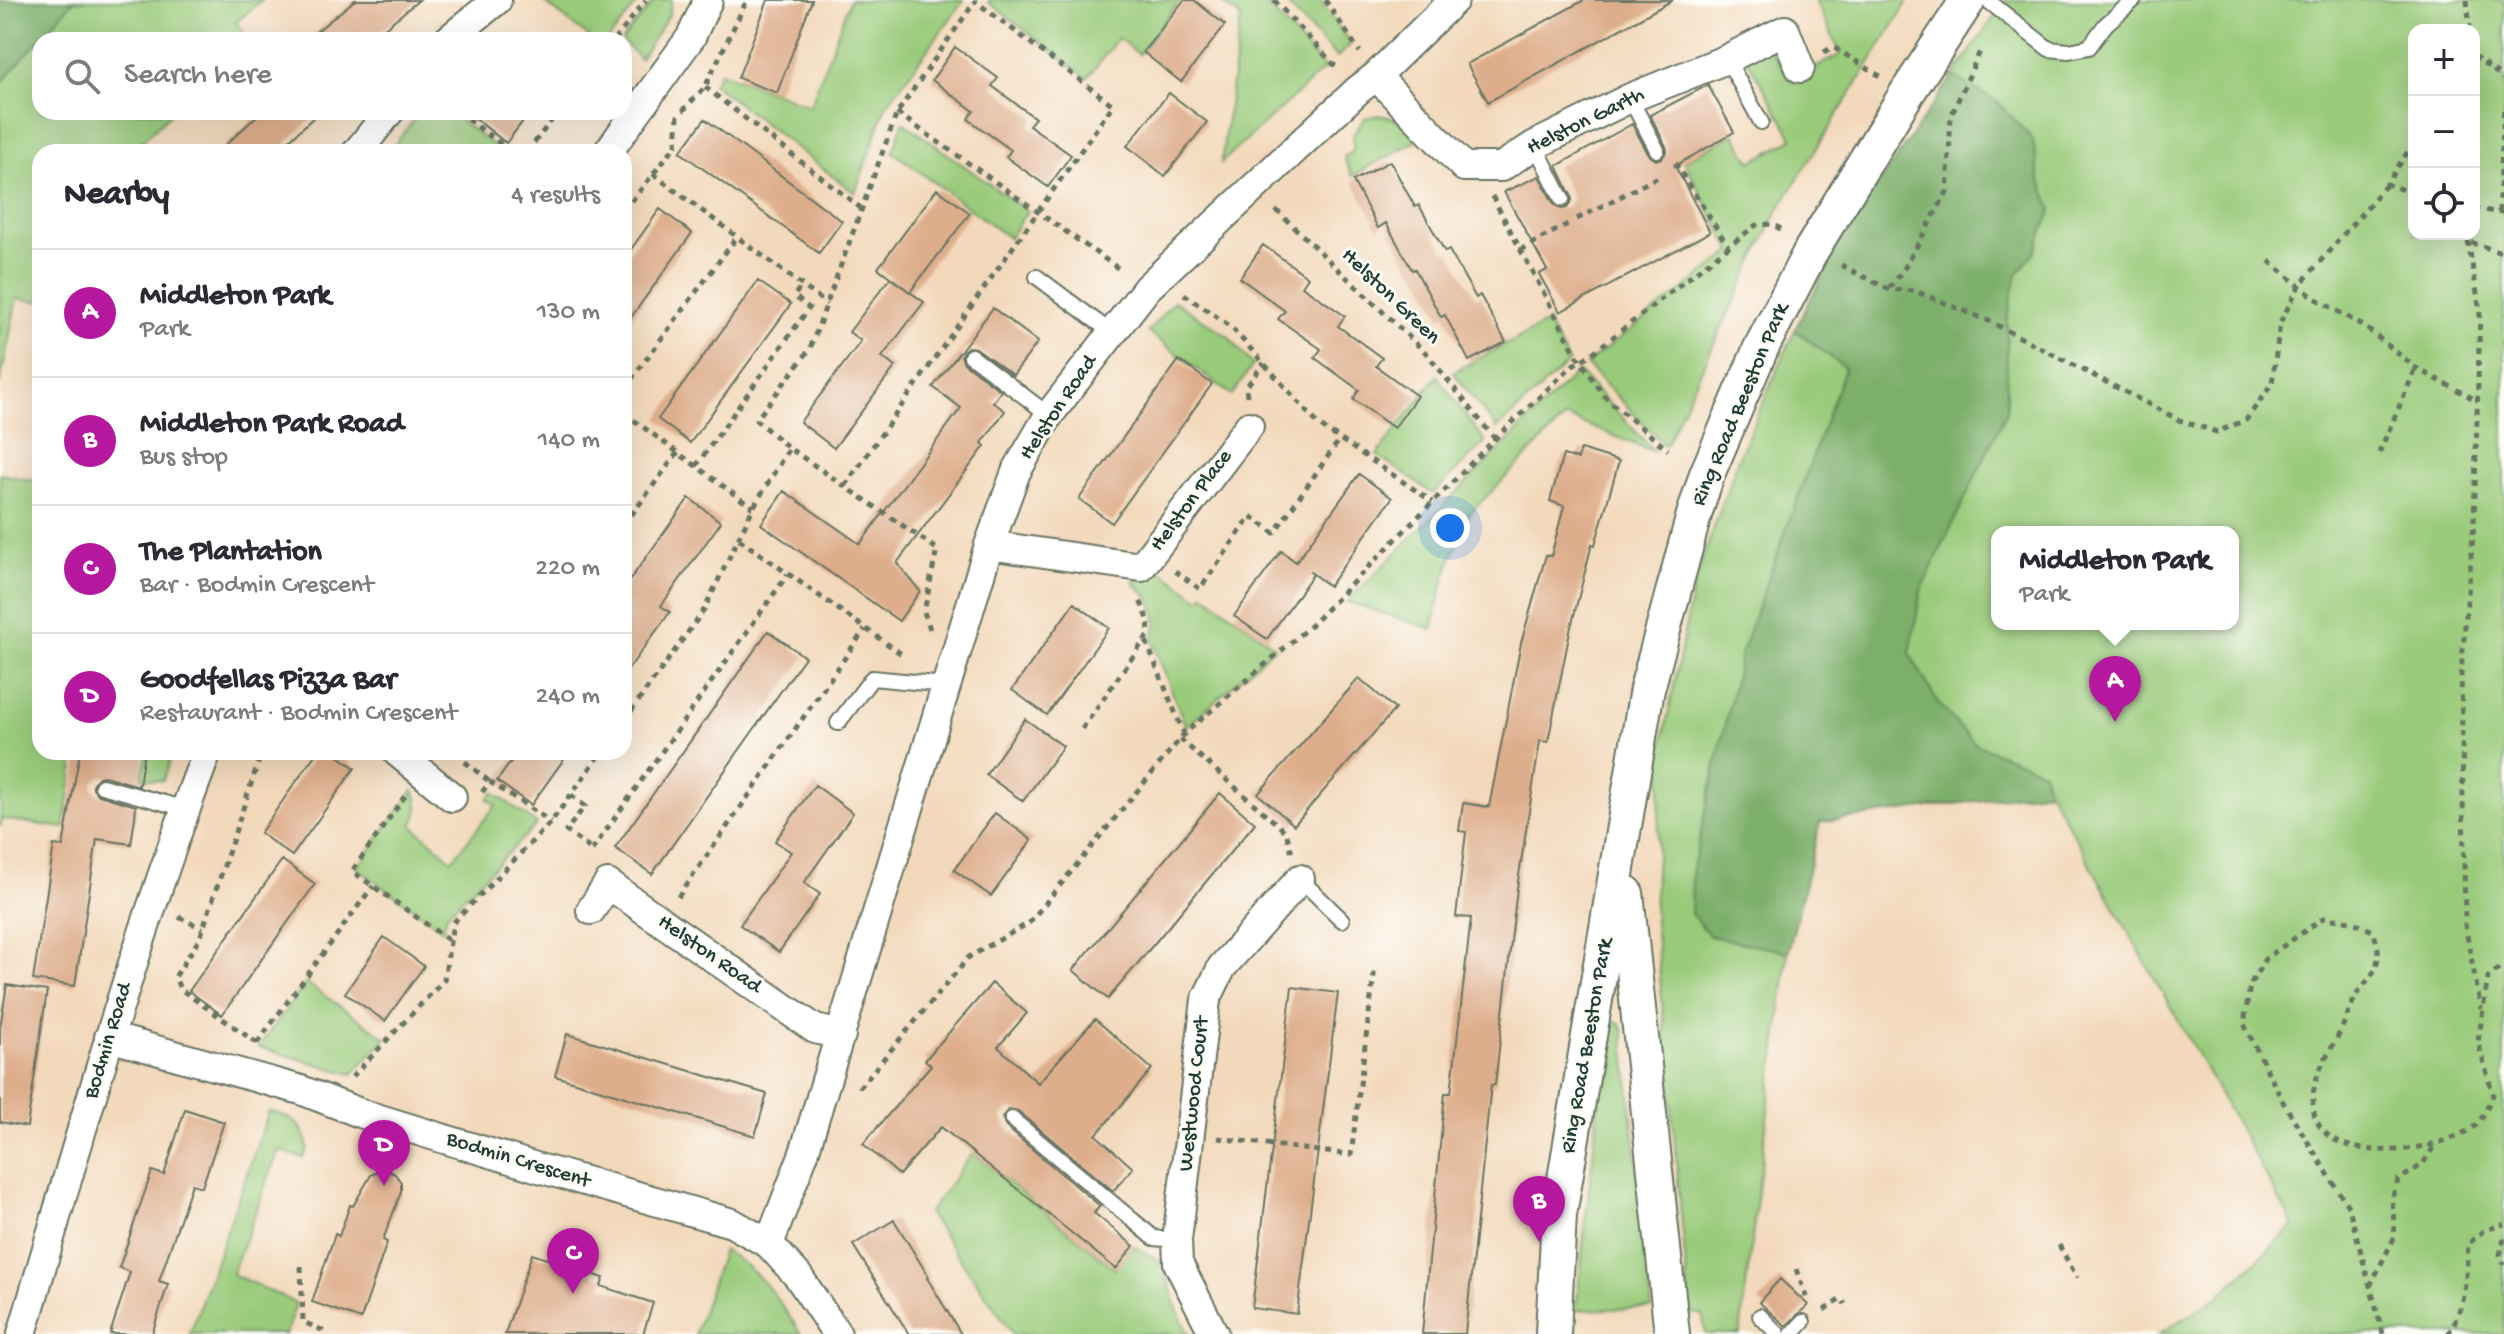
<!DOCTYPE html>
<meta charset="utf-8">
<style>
:root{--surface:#fff;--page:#f7f7f7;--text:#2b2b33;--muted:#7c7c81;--line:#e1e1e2;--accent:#b5179e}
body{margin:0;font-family:"Gochi Hand",sans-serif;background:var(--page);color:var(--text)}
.controls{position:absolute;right:24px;top:24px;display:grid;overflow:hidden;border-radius:16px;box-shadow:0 8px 32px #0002}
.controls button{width:72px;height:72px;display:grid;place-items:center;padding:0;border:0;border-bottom:2px solid var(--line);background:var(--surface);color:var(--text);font:40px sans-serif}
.you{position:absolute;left:1450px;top:528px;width:28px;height:28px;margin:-20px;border:6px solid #fff;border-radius:50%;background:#1a73e8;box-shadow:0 0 0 12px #1a73e833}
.badge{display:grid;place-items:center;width:52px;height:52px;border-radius:50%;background:var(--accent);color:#fff;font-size:26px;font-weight:700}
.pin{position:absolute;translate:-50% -66px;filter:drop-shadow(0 2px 4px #0008)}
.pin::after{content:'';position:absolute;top:42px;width:28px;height:24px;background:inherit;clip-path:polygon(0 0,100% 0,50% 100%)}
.popup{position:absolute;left:1991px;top:526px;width:248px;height:104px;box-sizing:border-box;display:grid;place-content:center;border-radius:16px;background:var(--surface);filter:drop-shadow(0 2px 6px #0005);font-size:26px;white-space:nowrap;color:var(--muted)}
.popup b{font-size:30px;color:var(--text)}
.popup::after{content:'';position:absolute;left:50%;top:100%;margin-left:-16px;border:16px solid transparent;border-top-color:var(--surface)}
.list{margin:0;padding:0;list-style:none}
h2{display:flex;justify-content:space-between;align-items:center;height:104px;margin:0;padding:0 32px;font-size:34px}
h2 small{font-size:26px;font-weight:400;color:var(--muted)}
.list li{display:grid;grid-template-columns:52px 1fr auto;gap:24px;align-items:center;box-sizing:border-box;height:128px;padding:0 32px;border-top:2px solid var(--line)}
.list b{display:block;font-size:30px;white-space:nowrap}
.list p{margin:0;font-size:26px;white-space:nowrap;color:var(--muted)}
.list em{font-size:26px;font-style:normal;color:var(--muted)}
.icon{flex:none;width:44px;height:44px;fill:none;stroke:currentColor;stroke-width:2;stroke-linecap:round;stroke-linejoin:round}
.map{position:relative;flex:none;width:2504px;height:1334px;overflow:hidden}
.search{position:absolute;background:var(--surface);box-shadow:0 8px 32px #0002;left:32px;top:32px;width:600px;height:88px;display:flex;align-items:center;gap:20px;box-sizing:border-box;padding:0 28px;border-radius:24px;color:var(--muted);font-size:30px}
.panel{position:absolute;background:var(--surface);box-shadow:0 8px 32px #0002;left:32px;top:144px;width:600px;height:616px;border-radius:24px}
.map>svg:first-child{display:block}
.green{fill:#9acb7a;stroke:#5c8457;stroke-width:2;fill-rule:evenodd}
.forest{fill:#7baf6a;stroke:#4d764f;stroke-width:2}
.building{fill:#deae8c}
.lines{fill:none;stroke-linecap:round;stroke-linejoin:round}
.service-casing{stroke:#697463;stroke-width:18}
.minor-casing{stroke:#697463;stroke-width:32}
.tertiary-casing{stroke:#697463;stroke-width:38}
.path{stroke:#697463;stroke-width:5;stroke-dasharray:6 6;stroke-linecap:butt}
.service{stroke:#fff;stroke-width:14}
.minor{stroke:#fff;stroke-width:28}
.tertiary{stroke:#fff;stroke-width:34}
.labels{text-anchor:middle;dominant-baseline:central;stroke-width:6;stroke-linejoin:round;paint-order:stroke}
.street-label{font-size:22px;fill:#1f3d34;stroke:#fdfcf7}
</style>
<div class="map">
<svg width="2504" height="1334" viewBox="0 0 2504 1334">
<rect width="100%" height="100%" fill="#fdfcf7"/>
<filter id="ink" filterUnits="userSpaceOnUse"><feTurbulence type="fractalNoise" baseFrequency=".0125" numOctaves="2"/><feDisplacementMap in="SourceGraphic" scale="16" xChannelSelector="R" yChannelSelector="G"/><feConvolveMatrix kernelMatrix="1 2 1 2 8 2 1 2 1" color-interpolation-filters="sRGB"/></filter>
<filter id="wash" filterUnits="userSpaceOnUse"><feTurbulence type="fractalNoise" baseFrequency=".006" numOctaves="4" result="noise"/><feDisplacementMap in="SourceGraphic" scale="32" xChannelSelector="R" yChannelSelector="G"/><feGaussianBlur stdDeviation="1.8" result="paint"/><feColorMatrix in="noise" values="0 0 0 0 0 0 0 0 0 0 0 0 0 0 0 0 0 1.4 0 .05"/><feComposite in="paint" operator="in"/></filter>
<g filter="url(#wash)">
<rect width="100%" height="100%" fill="#f3d9bb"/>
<!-- green -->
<path class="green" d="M74,0H262L236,22L249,40H40V112H172L139,144L146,152H40V302L17,298L0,384V84Z
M541,0H640L608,40H593Z
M655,0H672L669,15L640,59L622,40Z
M850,0H964L886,106L855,193L713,84L720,72L810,106Z
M989,0H1180L1139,54L1118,38L1087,78L988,2Z
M1218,0H1262L1325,68L1221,163L1241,18Z
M1283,0H1320L1351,44L1337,57Z
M1815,0H1909L1777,212L1665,446L1586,364L1732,252L1684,161L1735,134L1751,162L1793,139L1742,50L1763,40L1792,81L1841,54Z
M2006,0H2504V1334H2159L2218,1297L2294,1226L2049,791L1820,822L1788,952L1740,1334H1706L1702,1314H1690L1654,910L1663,740L1694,584L1738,459L1795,330L1844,233ZM2414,30H2474V234H2414ZM1997,532H2233V624H1997Z
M420,112H449L502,152H389Z
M1379,115C1399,118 1406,124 1416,141L1352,176L1344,157L1353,151V135L1365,118Z
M903,122L1027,211L1009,238L893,152Z
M1174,301L1228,336L1253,365L1232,395L1148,332Z
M1547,323L1569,362L1497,429L1453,372Z
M1578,371L1655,452L1566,417L1468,515L1445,577L1432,629L1347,602Z
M1437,376L1485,442L1433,494L1377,455Z
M0,474L40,482V752H76L64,828L2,819L0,827C0,803 3,779 0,755Z
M1160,570L1200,599L1204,594L1275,647L1186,727L1152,641L1157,622L1154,608L1149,598L1133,582Z
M147,752H173L163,781L142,778Z
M413,790C421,803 419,813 412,825L452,860L496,805L488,799L493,792L537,824L447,914L443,930L357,868Z
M306,983L386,1038L352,1074L258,1047Z
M1612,1020L1619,1022L1623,1029L1652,1308L1576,1310L1607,1025Z
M269,1111C293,1118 304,1123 308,1149L303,1158L279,1150L232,1274L296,1303L286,1334H190Z
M973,1153L1115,1269L1134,1246L1163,1263L1176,1306L1188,1334H1013L928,1213Z
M723,1250C762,1272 777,1298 801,1334H695Z"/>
<!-- forest -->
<path class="forest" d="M0,0H74L0,84Z
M1953,76L2000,104L2033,140L2039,178L2052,209L2035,251L2017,275L2007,318V411L1921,590L1910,654L1938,703L1975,744L2043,771L2049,791L1820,822L1788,952L1710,936L1691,914L1692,872L1741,653L1845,368L1795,330L1844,233Z"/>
<g id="blocks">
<!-- building -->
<path class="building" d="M355,0H419L370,40H306Z
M768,0H812L777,93L738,78Z
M1184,0H1194L1225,25L1181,82L1143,52Z
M1584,0H1673L1488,102L1467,64Z
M955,47L998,78L992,86L1035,118L1029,125L1071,155L1048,187L1006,157L1011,150L968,119L974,111L932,80Z
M1708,85L1734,132L1675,166L1710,232L1560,312L1539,274L1547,270L1504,192L1539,176L1554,204L1561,209L1567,208L1572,200L1571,195L1557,166L1632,124L1649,155L1656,160L1662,158L1667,151L1666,146L1650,115Z
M1169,93L1207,122L1165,176L1127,146Z
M261,112H319L277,152H218Z
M467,112H530L506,143Z
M705,119L842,221L819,253L680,152Z
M1390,161L1415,207L1419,205L1445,252L1449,250L1476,298L1480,295L1506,342L1469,361L1445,315L1441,317L1415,269L1412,270L1386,223L1378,228L1353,181Z
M937,189L970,213L910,292L878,268Z
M660,209L692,233L624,327V259Z
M1263,245L1308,277L1302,286L1345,316L1338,326L1382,358L1376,366L1417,396L1394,428L1353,399L1359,390L1315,358L1321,349L1278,319L1285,311L1240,278Z
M890,278L924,302L882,357L895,367L834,448L800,422L861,341L849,332Z
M758,281L791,304L690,443L658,419Z
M993,308L1038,342L1013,375L976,348L968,347L963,351L961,356L964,363L1001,391L993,402L1005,411L982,443L985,446L897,563L920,591L899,621L761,524L784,491L860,544L961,408L933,387Z
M1179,360L1212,384L1112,523L1079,499Z
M1581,449L1619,461L1595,545L1592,544L1570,631L1548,742L1540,741L1517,888L1495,1085H1491L1465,1334H1422L1445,1093H1451L1471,918L1456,917L1466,832L1459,831L1463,803L1489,807L1521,643L1546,555L1551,556L1564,506L1550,501L1563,455L1578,459Z
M1359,474L1392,498L1329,586L1309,571L1313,574L1267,639L1234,616L1281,551L1296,562Z
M689,498L721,522L661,606L670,612L624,675V588Z
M1074,603L1109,628L1047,715L1012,690Z
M768,631L805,657L652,874L615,848Z
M1359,678L1395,709L1294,825L1258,794Z
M1025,719L1063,746L1023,801L986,775Z
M80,752H144L139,786L104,776L99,777L93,783V789L99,795L136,806L135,818L131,844L97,839L75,986L33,980L54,845L63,846Z
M317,752H333L355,768L292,856L260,833Z
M518,752H569L531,805L497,781Z
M815,785L853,813L804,883L820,894L779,952L740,925L791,852L775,841Z
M1220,793L1255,823L1108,999L1073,970Z
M995,813L1032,840L991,896L954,870Z
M282,860L315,884L222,1015L189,991Z
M384,937L424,966L385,1021L345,993Z
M992,983L1027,1013L998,1047L1038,1083L1095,1019L1152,1069L1096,1135L1133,1168L1113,1191L1018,1111L1009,1109L1002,1117L1006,1127L1100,1206L1094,1213L1134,1246L1116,1269L941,1127L899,1175L863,1144L931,1065L925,1060Z
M7,985L47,991L27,1127L0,1122V1027Z
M1292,987L1338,993L1297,1314L1252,1308Z
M567,1034L767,1094L755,1136L555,1076Z
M185,1109L224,1122L202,1187L192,1184L159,1281L168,1284L152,1334H110L130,1272L119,1268L141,1203L152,1171L164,1175Z
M387,1170L395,1174L401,1182V1192L383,1240L387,1242L361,1319L312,1302L335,1234L339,1236L350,1205L353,1206L371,1175L378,1171Z
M894,1220L929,1277L927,1278L961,1334H909L853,1245Z
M532,1254L604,1278L601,1286L653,1303L643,1334H505Z
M1780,1279L1808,1305L1786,1326L1759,1302Z"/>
</g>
</g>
<g filter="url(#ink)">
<use href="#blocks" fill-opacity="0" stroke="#697463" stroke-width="2"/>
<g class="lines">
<!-- service casing -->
<g class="service-casing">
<path id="service" d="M1987,0L2049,49L2069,51L2089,47L2106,24L2134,0
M1727,59L1761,122
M1630,98L1657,150
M1535,145L1562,199
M1037,277L1112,333
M971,356L1049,415
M838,723L872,678L946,685
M102,786L186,809
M1300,879L1342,920
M1012,1119L1154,1238L1177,1240
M1760,1316L1778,1334
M1792,1334L1803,1322"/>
</g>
<!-- minor casing -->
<g class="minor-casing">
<path id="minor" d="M448,40L497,0
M1376,76L1464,167H1501L1535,145L1630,98L1727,59L1785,30L1800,68
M357,152L389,112
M608,152L691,37L708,0
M989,545L1141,567L1249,426
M397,752L452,797
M591,910L608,884L815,1029L841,1035
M109,1037L301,1090L360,1113L539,1168L732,1223L769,1244L798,1276L837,1334
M769,1244L804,1153L989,545L1016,472L1049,415L1147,288L1358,90L1376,76L1454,0
M22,1334C79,1139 134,942 207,752
M1214,1334L1178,1263L1177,1240L1206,1000L1222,967L1300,879"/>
</g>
<!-- tertiary casing -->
<g class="tertiary-casing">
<path id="tertiary" d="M1626,893L1672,1334
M1553,1334L1559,1215L1647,689L1694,515L1707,474L1761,348L1812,249L1907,93L1968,0"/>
</g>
<!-- path -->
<path class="path" d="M1274,0L1338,69
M1325,0L1360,52
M2467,0L2470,30
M615,40L646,0
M1824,52L1833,47L1880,76
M2474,56L2504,78
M705,87L862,209
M458,112L512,152
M897,113L1122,271
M2414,142L2387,184L2414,194
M527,152L558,112
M1675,163L1728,246
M653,174L827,304
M1492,196L1577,356L1607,399L1668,450
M2474,209L2504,213
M1276,210L1427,354L1495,439
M624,211L676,145L678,116L705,87L747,0
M2499,212L2504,104
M1577,219L1660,176
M2464,234L2468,241L2504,254
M2468,241L2480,311L2474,523L2461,673L2465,925L2481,1009
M1520,250L1568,224
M2269,261L2313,297L2365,327L2416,368L2478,401
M1841,265L1888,289L1915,291L1989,321L2179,420L2217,432L2246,420L2272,384L2280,323L2299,286L2387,184
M1889,288L1905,267L1947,192L1951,116L1981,49
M1184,294L1232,328L1319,425L1433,502
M624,389L737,237
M1247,396L1246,387L1264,363
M624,413L753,508
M2379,453L2416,368
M696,466L809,308L794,296L802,285
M845,486L1113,105L975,1
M624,525L678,452
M624,526L630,531L624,539
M739,539L903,655
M1175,571L1200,589L1251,516L1274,533L1340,439
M930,629L924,612L937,549L789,448L756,420L810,349L897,113L976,0
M1146,641L1184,734
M624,721L704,610L753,508L789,448
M1082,729L1148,635L1149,621L1139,598
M1180,739L1286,832L1292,853
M470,752L464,761L490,782
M482,792L490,782L551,822
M571,795L585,806L566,831L592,850
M405,796L352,871L450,941
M592,850L788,574
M678,897L865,629
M179,917L203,929
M257,1043L180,989L175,977L200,938L259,760L266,752
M257,1043L373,886
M352,1077L444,980L453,923L551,822L602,752
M859,1088L969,957L1029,923L1184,734L1310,626L1495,439L1573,365L1590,355L1756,225L1772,224L1784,231
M1218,1138L1351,1155L1375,967
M2504,1238L2500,1255L2504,1264
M2059,1245L2077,1278
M301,1266L303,1322L322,1330V1334
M1796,1269L1808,1302
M2370,1286L2395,1236L2392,1199L2398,1180L2422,1165L2436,1144
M1824,1310L1841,1299L1845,1304
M2383,1334L2349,1208L2283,1102L2244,1024L2250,985L2265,959L2323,918L2351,921L2373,931C2377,943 2381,953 2376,966C2373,977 2361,986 2356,996C2349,1009 2345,1023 2338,1036C2327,1057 2315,1072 2313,1097C2307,1171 2436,1155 2475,1126C2483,1120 2488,1104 2493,1095L2478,1042L2488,977L2504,965
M2448,1334C2466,1306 2466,1276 2468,1244L2483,1231L2504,1224"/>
<!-- service -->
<use href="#service" class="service"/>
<!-- minor -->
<use href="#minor" class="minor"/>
<!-- tertiary -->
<use href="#tertiary" class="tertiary"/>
</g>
</g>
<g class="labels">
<!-- street labels -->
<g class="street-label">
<text transform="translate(1586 122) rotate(-26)">Helston Garth</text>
<text transform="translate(1390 297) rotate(44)">Helston Green</text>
<text transform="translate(1741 405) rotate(-67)">Ring Road Beeston Park</text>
<text transform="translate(1059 408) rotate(-56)">Helston Road</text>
<text transform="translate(1192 501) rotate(-53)">Helston Place</text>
<text transform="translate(709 955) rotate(35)">Helston Road</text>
<text transform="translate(109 1041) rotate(-73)">Bodmin Road</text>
<text transform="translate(1588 1046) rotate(-80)">Ring Road Beeston Park</text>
<text transform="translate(1195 1094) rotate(-84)">Westwood Court</text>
<text transform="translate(518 1161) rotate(17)">Bodmin Crescent</text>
</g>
</g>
</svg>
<div class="controls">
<button>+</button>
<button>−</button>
<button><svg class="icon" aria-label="locate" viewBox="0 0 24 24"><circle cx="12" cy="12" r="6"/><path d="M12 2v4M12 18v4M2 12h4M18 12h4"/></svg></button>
</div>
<div class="you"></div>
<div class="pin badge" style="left:2115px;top:722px">A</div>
<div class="popup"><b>Middleton Park</b>Park</div>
<div class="pin badge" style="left:1539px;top:1242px">B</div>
<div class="pin badge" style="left:573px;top:1294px">C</div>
<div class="pin badge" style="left:384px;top:1186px">D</div>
<div class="search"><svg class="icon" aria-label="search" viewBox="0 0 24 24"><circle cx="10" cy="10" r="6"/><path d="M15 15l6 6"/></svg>Search here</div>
<section class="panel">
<h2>Nearby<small>4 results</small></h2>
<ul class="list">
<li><span class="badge">A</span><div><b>Middleton Park</b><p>Park</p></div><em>130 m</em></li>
<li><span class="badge">B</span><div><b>Middleton Park Road</b><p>Bus stop</p></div><em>140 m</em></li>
<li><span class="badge">C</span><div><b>The Plantation</b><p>Bar · Bodmin Crescent</p></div><em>220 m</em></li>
<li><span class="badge">D</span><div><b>Goodfellas Pizza Bar</b><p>Restaurant · Bodmin Crescent</p></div><em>240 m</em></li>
</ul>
</section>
</div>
